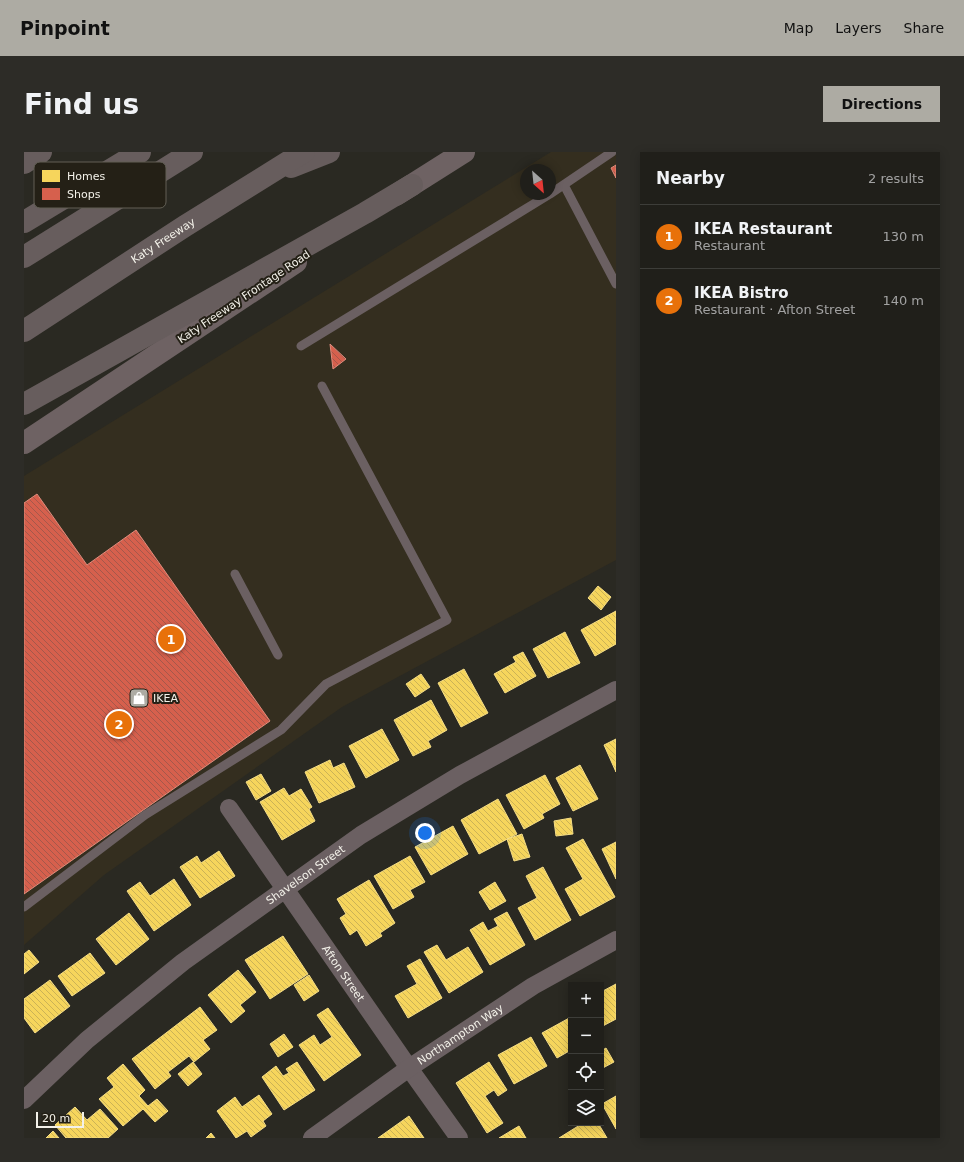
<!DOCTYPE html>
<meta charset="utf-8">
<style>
:root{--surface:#201f1a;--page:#2d2c27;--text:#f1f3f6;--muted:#a2a2a2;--line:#3d3d39;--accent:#adaba3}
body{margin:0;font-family:"DejaVu Sans",sans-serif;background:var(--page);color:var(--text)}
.controls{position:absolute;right:12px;bottom:12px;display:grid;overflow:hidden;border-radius:0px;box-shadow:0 2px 10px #0003}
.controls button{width:36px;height:36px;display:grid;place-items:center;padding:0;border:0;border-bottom:1px solid var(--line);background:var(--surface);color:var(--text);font:20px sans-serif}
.compass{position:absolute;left:496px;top:12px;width:36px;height:36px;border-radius:50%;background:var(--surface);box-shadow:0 2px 10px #0003;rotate:153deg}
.scale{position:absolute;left:12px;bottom:10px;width:48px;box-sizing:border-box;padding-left:4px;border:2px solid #f3f1e9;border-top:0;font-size:11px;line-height:14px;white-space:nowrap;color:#f3f1e9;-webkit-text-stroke:3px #242016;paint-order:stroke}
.you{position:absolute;left:401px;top:681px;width:14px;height:14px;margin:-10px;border:3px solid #fff;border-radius:50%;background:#1a73e8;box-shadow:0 0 0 6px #1a73e833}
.badge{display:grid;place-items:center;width:26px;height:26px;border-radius:50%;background:var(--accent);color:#fff;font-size:13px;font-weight:700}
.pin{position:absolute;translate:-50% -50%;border:2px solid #fff;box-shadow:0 1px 4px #0006}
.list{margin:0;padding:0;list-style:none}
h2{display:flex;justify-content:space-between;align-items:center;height:52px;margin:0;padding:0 16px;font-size:17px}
h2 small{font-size:13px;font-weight:400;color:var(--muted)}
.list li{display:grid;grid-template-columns:26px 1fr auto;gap:12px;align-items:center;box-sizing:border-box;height:64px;padding:0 16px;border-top:1px solid var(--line)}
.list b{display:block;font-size:15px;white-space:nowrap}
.list p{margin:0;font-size:13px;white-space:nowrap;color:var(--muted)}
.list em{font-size:13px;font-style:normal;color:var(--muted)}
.icon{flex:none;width:22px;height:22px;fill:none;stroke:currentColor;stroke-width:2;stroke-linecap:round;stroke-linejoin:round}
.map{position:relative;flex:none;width:592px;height:986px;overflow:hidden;border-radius:0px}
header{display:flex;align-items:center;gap:24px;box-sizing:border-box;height:56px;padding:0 20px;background:var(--accent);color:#111}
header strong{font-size:19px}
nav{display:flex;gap:22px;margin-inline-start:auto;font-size:14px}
.intro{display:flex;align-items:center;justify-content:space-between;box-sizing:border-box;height:96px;padding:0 24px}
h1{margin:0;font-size:28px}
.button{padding:10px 18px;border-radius:0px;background:var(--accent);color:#111;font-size:14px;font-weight:700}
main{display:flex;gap:24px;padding:0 24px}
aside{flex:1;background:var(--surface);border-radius:0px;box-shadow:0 2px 10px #0003}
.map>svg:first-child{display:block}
.built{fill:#342e1f;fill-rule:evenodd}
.homes{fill:url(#homes-back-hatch);stroke:#f5dd86}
.shops{fill:url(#shops-back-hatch);stroke:#df8c7c}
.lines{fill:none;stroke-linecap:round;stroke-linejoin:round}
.lane{stroke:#6b6062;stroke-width:9}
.street{stroke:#6b6062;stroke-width:18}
.secondary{stroke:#6e6263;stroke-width:22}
.highway{stroke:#675d5d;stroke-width:22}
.labels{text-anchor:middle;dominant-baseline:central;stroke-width:4;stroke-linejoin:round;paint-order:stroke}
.street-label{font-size:11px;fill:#f3f1e9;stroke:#242016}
.poi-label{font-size:11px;fill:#f3f1e9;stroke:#242016;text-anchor:start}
.key{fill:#242016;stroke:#625f55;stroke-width:1}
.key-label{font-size:11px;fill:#f3f1e9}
</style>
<header>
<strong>Pinpoint</strong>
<nav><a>Map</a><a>Layers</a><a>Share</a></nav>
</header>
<div class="intro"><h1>Find us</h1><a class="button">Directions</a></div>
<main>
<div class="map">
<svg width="592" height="986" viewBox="0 0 592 986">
<defs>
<pattern id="homes-back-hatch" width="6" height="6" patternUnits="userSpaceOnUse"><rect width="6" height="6" fill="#f6d55c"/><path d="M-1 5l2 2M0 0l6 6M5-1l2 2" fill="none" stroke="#cbb256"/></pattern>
<pattern id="shops-back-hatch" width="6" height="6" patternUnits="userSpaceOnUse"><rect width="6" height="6" fill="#d6604d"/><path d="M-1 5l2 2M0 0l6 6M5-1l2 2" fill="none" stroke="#a5584b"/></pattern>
</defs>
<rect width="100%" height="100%" fill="#2a2922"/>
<!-- built -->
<path class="built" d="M527,0H592V408L318,555L80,723L0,793V324ZM502,18H526V42H502Z"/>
<!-- homes -->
<path class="homes" d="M574,434L587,445L577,458L564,446Z
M592,459V492L571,504L557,478Z
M541,480L556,511L524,526L509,497Z
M499,500L512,524L481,541L470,522L492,510L489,505Z
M440,517L464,561L437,575L414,531Z
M397,522L406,535L391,545L382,532Z
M407,548L423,578L404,589L407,595L389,604L370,568Z
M358,577L375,608L342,626L325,594Z
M592,587V620L580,593Z
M306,608L309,616L320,611L331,635L295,651L281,620Z
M556,613L574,647L549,659L532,626Z
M237,622L247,639L232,648L222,630Z
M521,623L536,652L518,662L520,666L500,677L482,643Z
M260,636L265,644L277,637L288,655L285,657L291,669L258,688L236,650Z
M474,647L493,682L455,702L437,668Z
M547,666L549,682L532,684L530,669Z
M429,674L444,702L407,723L391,695Z
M498,682L506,705L490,709L483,687Z
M559,687L591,745L556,764L541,737L559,727L542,696Z
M592,690V727L578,697Z
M195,699L211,724L176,746L156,715L173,704L177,711Z
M386,704L401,730L386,738L390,745L369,757L350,724Z
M519,715L547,768L511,788L494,756L513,746L502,724Z
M150,727L167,753L130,779L103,739L116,730L126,744Z
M345,728L371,771L356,781L358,784L342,794L333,778L326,783L316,766L322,762L313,747Z
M471,730L482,749L466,758L455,740Z
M483,760L501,793L466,813L446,778L459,770L464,779L474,774L470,767Z
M105,761L125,787L92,813L72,787Z
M259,784L284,822L246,847L221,808Z
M413,793L422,808L444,795L459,820L425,841L400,800Z
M5,798L15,810L0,822V802Z
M66,801L81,821L48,844L34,824Z
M396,807L418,846L384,866L371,844L393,832L383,814Z
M214,818L232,840L216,853L221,859L207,871L184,843Z
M285,823L295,839L280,849L270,833Z
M26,828L46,854L11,881L0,866V847Z
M592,832V867L577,875V840Z
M176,855L193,878L179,888L186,897L170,910L165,904L144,920L147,924L131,937L108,907Z
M304,856L337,903L300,929L275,893L290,883L296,893L308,885L293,863Z
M547,865V898L533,906L518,881Z
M260,882L269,895L254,905L246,892Z
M507,885L523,914L490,932L474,903Z
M582,896L590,910L577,917V899Z
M169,910L178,922L164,934L154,922Z
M273,910L291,938L260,958L238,925L252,914L259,924L265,921L262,917Z
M465,910L483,938L474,944L470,938L461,944L479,971L463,981L432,931Z
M99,912L121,938L115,944L124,954L133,947L144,959L131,970L119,957L99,974L75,947L90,935L83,926Z
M235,943L248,962L239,969L242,974L227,985L223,979L212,986L193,959L211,945L218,955Z
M592,944V977L578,952Z
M51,955L63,968L76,957L94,977L84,986H42L31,973Z
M385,964L400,986H354Z
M559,971H574L583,986H535Z
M495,974L502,986H475Z
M29,979L35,986H22Z
M187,981L191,986H182Z"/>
<!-- shops -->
<path class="shops" d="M592,13V26L587,16Z
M306,192L322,207L309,217Z
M13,342L63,413L112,378L246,569L0,742V351Z"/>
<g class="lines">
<!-- lane -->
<path class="lane" d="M540,33L592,132
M526,42L588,0
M277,194L526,42
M211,422L254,503
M0,755L121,663L257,578L302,532L423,468L298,234"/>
<!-- street -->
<g class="street">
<path id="s1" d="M205,656L385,916L435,986"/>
<path id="s2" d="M0,948L63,888L159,810L337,683L436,623L592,538"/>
<path id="s3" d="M288,986L385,916L509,834L592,788"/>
</g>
<!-- secondary -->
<path class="secondary" d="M372,43L440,0
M0,291L272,110"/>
<!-- highway -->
<g class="highway">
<path d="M0,11L17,0"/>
<path d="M267,15L305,0"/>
<path d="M0,70L116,0"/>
<path d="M0,105L168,0"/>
<path id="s4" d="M0,179L161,74L280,0"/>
<path d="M0,252L341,61L388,33"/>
</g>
</g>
<!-- icons -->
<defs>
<g id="shop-square" transform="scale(1)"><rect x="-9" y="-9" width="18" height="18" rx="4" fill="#adaba3" stroke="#242016"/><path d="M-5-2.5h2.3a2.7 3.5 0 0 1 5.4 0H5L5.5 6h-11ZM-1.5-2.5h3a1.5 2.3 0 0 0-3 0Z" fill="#fff"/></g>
</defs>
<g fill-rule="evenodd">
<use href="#shop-square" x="115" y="546"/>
</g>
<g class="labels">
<!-- street labels -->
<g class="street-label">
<text stroke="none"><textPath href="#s4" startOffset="166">Katy Freeway</textPath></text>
<text transform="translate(220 145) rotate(-34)">Katy Freeway Frontage Road</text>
<text stroke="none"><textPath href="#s2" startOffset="361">Shavelson Street</textPath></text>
<text stroke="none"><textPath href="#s1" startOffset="201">Afton Street</textPath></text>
<text stroke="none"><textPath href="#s3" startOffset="181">Northampton Way</textPath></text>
</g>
<!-- poi labels -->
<g class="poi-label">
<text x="129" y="546">IKEA</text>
</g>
</g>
<!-- legend -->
<rect x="10" y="10" width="132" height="46" rx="6" class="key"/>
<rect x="18" y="18" width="18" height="12" fill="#f6d55c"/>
<rect x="18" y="36" width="18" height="12" fill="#d6604d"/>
<g class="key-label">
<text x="43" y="28">Homes</text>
<text x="43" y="46">Shops</text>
</g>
</svg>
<div class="controls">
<button>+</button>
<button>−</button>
<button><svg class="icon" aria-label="locate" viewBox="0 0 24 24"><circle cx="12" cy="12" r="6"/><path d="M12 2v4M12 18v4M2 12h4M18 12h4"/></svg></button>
<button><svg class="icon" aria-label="layers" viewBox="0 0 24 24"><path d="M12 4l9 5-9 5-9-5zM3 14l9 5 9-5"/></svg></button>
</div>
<svg class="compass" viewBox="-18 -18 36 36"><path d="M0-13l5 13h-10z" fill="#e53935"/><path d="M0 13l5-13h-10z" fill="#a2a2a2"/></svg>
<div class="scale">20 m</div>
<div class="you"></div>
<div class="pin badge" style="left:147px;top:487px;background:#e8710a">1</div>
<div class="pin badge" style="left:95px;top:572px;background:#e8710a">2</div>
</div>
<aside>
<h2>Nearby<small>2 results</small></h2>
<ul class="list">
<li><span class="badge" style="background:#e8710a">1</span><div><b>IKEA Restaurant</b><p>Restaurant</p></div><em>130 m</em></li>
<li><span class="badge" style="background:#e8710a">2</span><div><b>IKEA Bistro</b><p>Restaurant · Afton Street</p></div><em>140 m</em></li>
</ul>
</aside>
</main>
